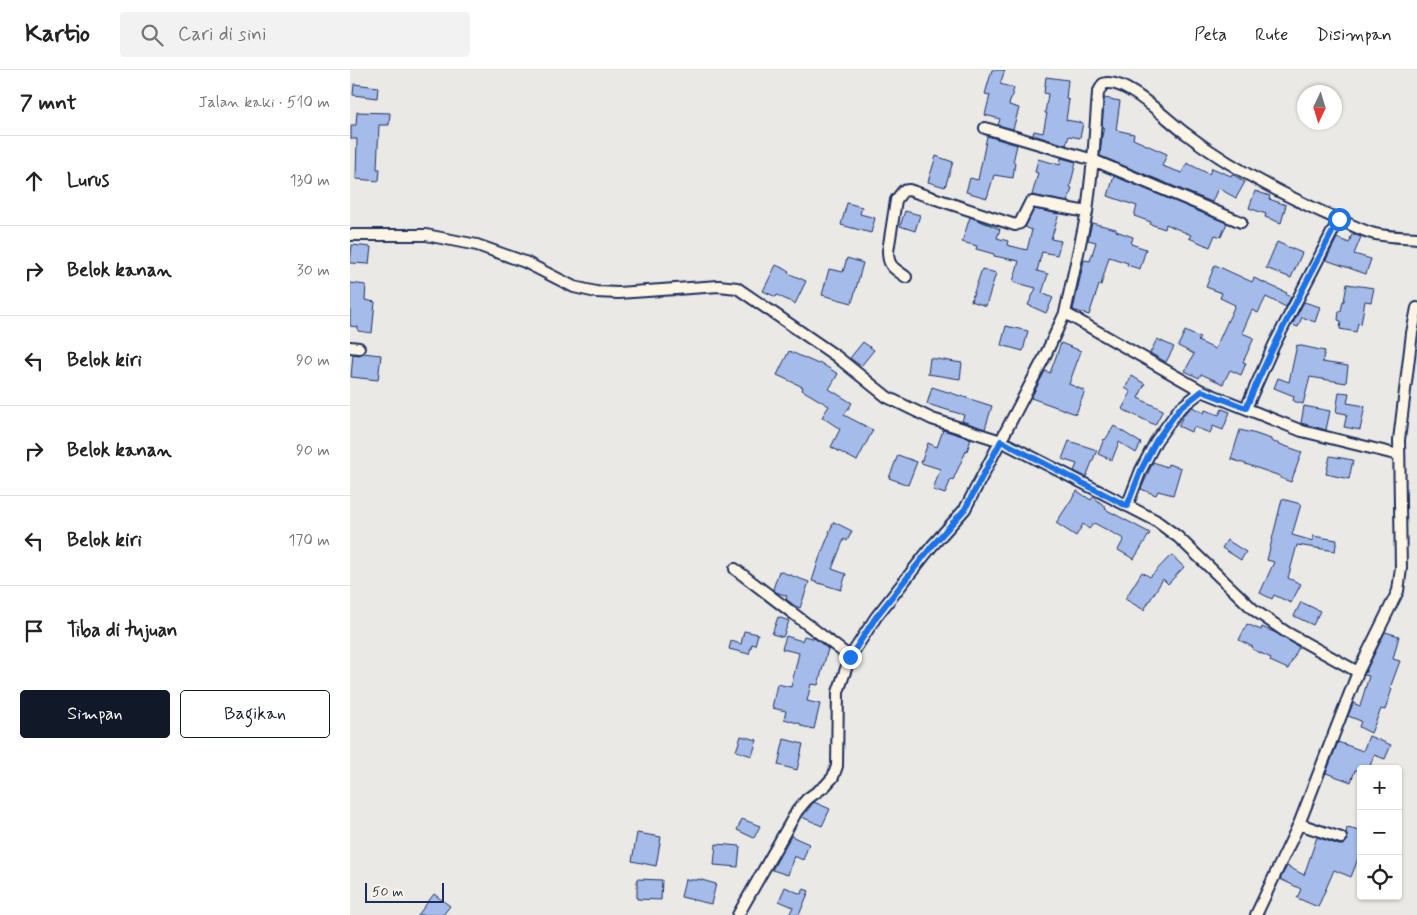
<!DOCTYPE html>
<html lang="id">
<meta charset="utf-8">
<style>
:root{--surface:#fff;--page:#f2f2f2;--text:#222;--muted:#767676;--line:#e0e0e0;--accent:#111827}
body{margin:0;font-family:Mynerve,sans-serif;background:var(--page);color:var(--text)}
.controls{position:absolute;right:15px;bottom:15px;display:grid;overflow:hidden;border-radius:5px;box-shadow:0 1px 4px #0004}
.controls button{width:45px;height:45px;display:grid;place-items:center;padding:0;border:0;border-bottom:1px solid var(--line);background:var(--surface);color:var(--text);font:25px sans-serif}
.compass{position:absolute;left:947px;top:15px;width:45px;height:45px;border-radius:50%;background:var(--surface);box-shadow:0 1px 4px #0004;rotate:184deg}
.scale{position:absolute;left:15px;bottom:12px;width:79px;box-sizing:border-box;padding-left:5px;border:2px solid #1b2f5e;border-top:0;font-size:14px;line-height:18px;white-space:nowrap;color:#1b2f5e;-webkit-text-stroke:4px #fcf5e5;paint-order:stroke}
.stop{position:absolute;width:15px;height:15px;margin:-11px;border:4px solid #1a73e8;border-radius:50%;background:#fff}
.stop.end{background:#1a73e8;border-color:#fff;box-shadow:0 1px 5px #0008}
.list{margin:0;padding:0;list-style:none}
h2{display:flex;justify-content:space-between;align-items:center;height:65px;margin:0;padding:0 20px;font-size:21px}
h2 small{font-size:16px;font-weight:400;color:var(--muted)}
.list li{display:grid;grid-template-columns:32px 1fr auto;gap:15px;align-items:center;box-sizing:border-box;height:90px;padding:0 20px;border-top:1px solid var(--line)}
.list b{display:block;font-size:19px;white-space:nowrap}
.list em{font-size:16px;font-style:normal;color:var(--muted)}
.actions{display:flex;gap:10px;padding:15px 20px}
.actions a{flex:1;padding:11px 0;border:1px solid var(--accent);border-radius:5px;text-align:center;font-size:18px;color:var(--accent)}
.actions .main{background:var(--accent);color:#fff}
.icon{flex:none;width:28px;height:28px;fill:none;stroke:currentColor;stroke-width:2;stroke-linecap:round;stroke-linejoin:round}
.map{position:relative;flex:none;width:1067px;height:845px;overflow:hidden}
header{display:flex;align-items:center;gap:30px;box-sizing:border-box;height:70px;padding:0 25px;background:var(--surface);border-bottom:1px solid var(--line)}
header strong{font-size:24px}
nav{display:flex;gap:28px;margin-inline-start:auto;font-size:18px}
.search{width:350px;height:45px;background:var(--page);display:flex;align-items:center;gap:12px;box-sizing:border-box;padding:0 18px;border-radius:5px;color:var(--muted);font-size:19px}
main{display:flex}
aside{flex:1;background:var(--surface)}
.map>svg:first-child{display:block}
.building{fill:#a5bbe9;stroke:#1b2f5e}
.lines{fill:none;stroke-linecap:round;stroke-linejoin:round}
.minor-casing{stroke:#1b2f5e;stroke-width:14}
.minor{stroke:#fcf5e5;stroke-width:10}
.route{stroke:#1a73e8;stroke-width:6}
</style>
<header>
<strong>Kartio</strong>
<div class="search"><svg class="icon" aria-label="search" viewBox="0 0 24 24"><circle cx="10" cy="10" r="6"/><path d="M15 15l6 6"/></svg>Cari di sini</div>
<nav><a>Peta</a><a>Rute</a><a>Disimpan</a></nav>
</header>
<main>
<aside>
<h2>7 mnt<small>Jalan kaki · 510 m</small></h2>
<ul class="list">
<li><svg class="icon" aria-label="ahead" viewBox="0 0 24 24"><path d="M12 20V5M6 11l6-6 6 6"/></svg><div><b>Lurus</b></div><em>130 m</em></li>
<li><svg class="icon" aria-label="right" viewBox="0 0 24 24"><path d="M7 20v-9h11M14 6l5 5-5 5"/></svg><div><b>Belok kanan</b></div><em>30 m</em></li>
<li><svg class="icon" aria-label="left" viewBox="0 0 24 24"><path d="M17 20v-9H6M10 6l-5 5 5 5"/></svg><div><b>Belok kiri</b></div><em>90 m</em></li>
<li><svg class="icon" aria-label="right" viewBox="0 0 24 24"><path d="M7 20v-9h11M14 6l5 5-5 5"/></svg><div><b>Belok kanan</b></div><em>90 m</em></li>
<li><svg class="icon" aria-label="left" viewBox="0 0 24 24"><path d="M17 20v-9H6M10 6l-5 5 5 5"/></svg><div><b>Belok kiri</b></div><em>170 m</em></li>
<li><svg class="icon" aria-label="arrive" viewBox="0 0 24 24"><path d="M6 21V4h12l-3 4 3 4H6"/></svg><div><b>Tiba di tujuan</b></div></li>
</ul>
<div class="actions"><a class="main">Simpan</a><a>Bagikan</a></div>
</aside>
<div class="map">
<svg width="1067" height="845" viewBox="0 0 1067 845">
<rect width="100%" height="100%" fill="#ebe9e6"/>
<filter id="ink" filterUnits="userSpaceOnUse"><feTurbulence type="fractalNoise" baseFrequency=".02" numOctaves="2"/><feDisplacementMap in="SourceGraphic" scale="10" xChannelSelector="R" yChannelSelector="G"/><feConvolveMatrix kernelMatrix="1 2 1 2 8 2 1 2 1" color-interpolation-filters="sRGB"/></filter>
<g filter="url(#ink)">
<!-- building -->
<path class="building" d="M642,0H655L650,14L664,18L659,35L669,38L663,59L648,55L650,49L635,45L640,25L635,24Z
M696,7L718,10L716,29L719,30L716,50L733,53L730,68L719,66L716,75L683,65L684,61L693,63L697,43H695L698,24L694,23Z
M4,14L28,17L27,28L3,25Z
M754,28L770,31L766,60L784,64L783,69L817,84L812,96L832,103L837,93L859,104L862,98L881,106L882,104L895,112L886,128L868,118L862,132L750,86L752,66L754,57H752Z
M7,42L40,43L39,55H29L27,99H30L29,111L6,109L7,69H1V55H6Z
M637,66L667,75L663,92H665L663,108L644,105L637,128L616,122L620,108L628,110Z
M586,86L603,92L595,117L578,112Z
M711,88L726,92L720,117L722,118L718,132L682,125L688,103L685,102L688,89L710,95Z
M764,106L877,153L871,167L865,165L860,177L839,168L841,165L816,154L815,159L800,154L801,152L784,146L787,136L758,126Z
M905,121L920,126L919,129L936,135L931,153L915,147L916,144L899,138Z
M497,133L512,137L510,144L525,148L521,163L491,155Z
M684,139L709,144L701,169L711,171L707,185L692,182L687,201L698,204L692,223L703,228L696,243L678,235L686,218L663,212L669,191L644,186V184L626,179L627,176L612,172L620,147L650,159L647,168L658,171L657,175L677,180L682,160L675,157Z
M555,141L570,145L565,161L550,156Z
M742,153L766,159V161L783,167L781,174L796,179L790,199L777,195L778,193L759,187L751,215H749L739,245L723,240L734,190L740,191L746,172L738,170Z
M1002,164L1011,167L1004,184L1021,189L1016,204L976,190L987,168L999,173Z
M927,172L952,183L941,208L916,198Z
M2,175L21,177L19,194L0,193Z
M497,188L513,193L502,233L472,225L479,199L493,202Z
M426,195L439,201L438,203L456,211L445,234L427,225L426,227L413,221Z
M865,195L902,212L904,208L937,223L936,225L941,227L936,237L916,227L908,243L902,240L892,263L904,268L893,292L896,293L891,305L880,300L873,314L851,304L849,308L835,301L844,284L828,276L835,261L850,268L848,271L865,279L885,235L870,228L872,223L856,217Z
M632,199L646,203L636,236L621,231Z
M0,213L16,215L15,230L25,232L22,263L8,261V257L0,256Z
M997,214L1024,218L1021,232L1015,231L1011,254L1008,253L1006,262L990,259L991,251L988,250L989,241H991L993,231H994Z
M954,232L970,237L965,252L952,247L948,257L942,255Z
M656,256L678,261L673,281L651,275Z
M807,269L824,277L816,292L800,283Z
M513,272L524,280L511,296L500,288Z
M711,273L731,281L719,314L735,321L726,344L681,328L695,301L700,303Z
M947,275L975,281L972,292L998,296L996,313L960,307L953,334L943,331L944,326L924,318L928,308L939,312Z
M439,281L468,294L469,292L488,304L479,319L502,333L494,345L523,360L507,391L481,377L490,359L472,347L479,336L452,320L453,317L427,305Z
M13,283L31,285L28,310L1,307L3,284L9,285Z
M580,288L612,293L610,309L578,304Z
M782,306L795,314L788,328L813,340L805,355L772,339L781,322L775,318Z
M582,317L642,336L635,359L612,351L614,345L577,334Z
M989,322L999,323L997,333L1015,336L1010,360L994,357L997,344L986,342Z
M954,336L980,341L976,360L951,353Z
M842,337L854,343L855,340L869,345L872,339L880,342L873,360L863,356L860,363L844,357L841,362L828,356L834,344Z
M764,356L791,373L786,383L769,372L762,390L748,384L754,369L755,370Z
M593,360L621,369L617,381H616L603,410L601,409L595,424L583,420L590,399L571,393L578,373L587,377Z
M890,360L906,364L921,369V371L952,382L941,412L930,408V406L881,389Z
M719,371L747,380L736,407L724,401L727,394L712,389Z
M548,385L567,392L558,415L539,408Z
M980,386L1003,390L999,409L976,404Z
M803,392L817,397L818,394L831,398L823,425L808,421L806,425L791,419Z
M727,421L741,430L743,427L756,437L755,439L800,463L784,489L768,480L774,469L744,453L739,459L733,454L726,466L706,453Z
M932,429L951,434L942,465L963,471V466L987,470L985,481L947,475L938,508L951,514L941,533L924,525L922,529L910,523L924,492L917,490Z
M484,452L502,461L497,471L494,469L482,499L496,504L491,520L462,511L469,489L480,462H479Z
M877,470L896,482L891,490L872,478Z
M821,485L834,497L818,514L813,509L794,540L775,529L792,502L800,507Z
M429,501L459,512L450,538L445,536L436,529L437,526L426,522L423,519Z
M951,532L970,541L963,555L944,546Z
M428,547L439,551L433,567L422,564Z
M897,554L911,560L912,557L926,563L949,577L938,599L920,591L921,588L902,579L903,577L889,570Z
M394,561L408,564L405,575L402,574L399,584L379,579L381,571L391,574Z
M1035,562L1049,566L1043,589L1050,591L1040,618L1042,619L1035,640L1031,639L1021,663L1009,657L1011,651L998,646L1003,633L1010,636L1019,606L1014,605Z
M436,566L452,571L454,566L466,569L478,579L468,615L461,614L457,631L470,634L464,659L451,656V654L434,649L436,641L422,638L427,614L441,617L449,583L432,579Z
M391,666L407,670L402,686L386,681Z
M1019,666L1041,675L1035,689L1024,685L1019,699H1011V702L1005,700L1001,712L976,703L988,672L1013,681Z
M434,669L453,674L447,700L428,695Z
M464,732L480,739L472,756L452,747Z
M392,749L410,756L404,768L387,760Z
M997,758L1011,761V781L1001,807L984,800L968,837L947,828L951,819L930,809L937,796L954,805L967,767L989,775H993L998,770L996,763Z
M287,763L311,767L306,796L282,791Z
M441,766L459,774L453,790L444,786L438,805L422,800Z
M366,774L390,776L388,797L364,795Z
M287,809L312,810L311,830L287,829Z
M348,809L366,814L361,834L331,827L335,810H348Z
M435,817L451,824L454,819L459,821L449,845H439L443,837L429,831Z
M84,824L100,836L93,845H68Z"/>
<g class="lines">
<!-- minor casing -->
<g class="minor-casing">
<path id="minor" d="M635,58L743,90L891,152
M0,165H76L127,175L175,192L224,217L246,222L268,223L369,216L387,218L486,286L537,327L582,349L651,371L805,450L828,467L904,540L936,562L1008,602
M556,207C544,198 538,197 538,181L546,130L553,121L559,120L665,155L670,153L680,133L682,132L737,142
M715,243L852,321L952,361L1049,385
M0,277L9,278
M896,338L924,275L989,149
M777,436L791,400L806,371L829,339L852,321
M385,499L500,587
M949,754L991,768
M388,845L447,741L457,729L475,716L483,707L487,696L488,622L500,587L526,547L582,476L615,439L694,288L715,243L737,142L743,90L748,23L753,14C774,6 817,50 835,63C881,98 931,124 983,147C996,152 1012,161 1025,164C1039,167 1053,167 1067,168
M906,845L949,754L1008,602L1048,521L1051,498L1049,370L1062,263L1067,238"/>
</g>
<!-- minor -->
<use href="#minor" class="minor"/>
</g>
</g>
<g class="lines" filter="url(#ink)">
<!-- route -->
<path class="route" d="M500,587L526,547L582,476L615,439L651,371L777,436L791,400L806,371L829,339L852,321L896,338C923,273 957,212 989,149"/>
</g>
</svg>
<div class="controls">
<button>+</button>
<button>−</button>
<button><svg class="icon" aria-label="locate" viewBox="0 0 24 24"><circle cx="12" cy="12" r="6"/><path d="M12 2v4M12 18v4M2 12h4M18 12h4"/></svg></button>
</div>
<svg class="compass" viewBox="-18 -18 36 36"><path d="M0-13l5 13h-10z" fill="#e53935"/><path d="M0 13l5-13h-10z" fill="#767676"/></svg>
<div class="scale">50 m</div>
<div class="stop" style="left:989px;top:149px"></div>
<div class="stop end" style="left:500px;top:587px"></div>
</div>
</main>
